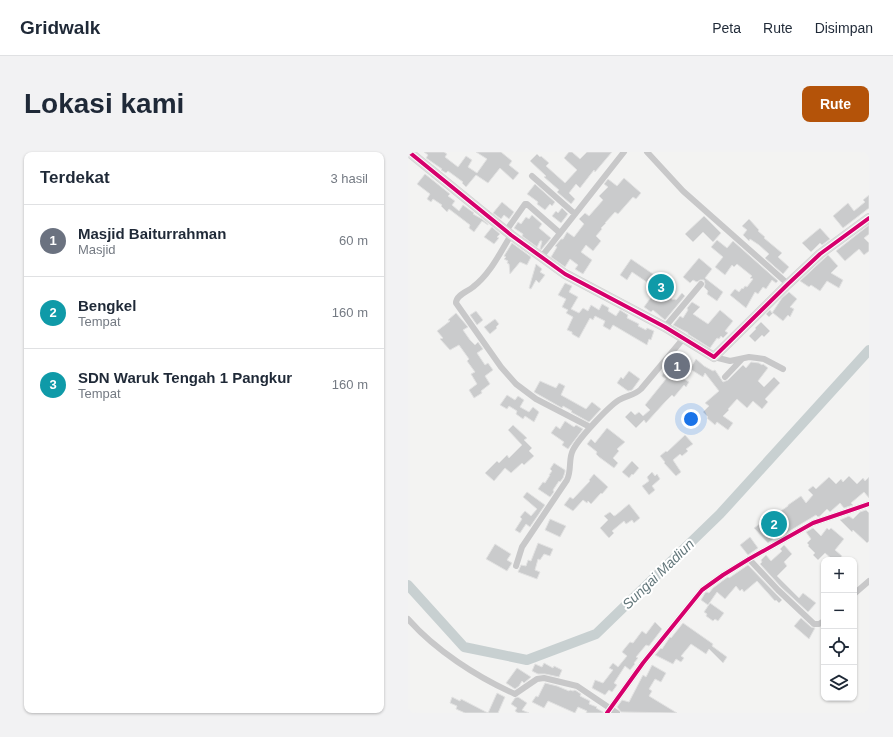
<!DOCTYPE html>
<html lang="id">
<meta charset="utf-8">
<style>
:root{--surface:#fff;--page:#f2f2f3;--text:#1f2937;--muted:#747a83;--line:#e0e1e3;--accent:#b45309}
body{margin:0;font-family:Arial,sans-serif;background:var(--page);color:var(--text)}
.controls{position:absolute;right:12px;bottom:12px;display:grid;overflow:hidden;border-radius:8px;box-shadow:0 1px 3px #0004}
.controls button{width:36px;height:36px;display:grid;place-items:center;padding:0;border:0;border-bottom:1px solid var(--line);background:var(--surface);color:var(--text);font:20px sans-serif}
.you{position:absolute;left:283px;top:267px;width:14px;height:14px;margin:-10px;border:3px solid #fff;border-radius:50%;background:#1a73e8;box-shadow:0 0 0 6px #1a73e833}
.badge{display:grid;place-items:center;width:26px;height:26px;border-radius:50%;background:var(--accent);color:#fff;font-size:13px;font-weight:700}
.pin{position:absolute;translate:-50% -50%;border:2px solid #fff;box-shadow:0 1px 4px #0006}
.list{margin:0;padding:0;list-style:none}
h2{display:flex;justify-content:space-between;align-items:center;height:52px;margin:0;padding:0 16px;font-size:17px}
h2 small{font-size:13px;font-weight:400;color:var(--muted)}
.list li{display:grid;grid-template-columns:26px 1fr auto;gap:12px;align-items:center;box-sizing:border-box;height:72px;padding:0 16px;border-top:1px solid var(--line)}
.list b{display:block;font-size:15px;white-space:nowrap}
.list p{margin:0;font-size:13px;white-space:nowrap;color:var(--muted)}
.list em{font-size:13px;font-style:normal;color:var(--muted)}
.icon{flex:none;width:22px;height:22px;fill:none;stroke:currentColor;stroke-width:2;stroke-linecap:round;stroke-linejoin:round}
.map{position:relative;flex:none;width:461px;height:561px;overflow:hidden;border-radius:8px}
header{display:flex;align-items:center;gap:24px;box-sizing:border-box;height:56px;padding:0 20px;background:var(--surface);border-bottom:1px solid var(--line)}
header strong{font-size:19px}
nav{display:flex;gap:22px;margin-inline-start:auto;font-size:14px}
.intro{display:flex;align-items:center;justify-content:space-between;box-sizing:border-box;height:96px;padding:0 24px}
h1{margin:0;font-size:28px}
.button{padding:10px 18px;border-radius:8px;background:var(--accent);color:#fff;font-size:14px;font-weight:700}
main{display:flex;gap:24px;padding:0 24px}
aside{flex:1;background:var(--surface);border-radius:8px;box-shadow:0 1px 3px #0004}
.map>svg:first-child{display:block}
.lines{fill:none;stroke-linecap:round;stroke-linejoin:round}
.river{stroke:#c8d0d1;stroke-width:10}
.building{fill:#cacbcc;stroke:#e2e2e2}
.secondary-casing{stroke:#d0d0d0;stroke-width:10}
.street{stroke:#c8c8c9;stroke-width:6}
.secondary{stroke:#dddede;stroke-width:9}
.cycleway-casing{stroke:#fff;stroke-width:6}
.cycleway{stroke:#d6006c;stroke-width:4}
.labels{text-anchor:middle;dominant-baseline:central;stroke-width:4;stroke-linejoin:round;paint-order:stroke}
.water-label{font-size:14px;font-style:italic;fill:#63777b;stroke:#fff}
</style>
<header>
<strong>Gridwalk</strong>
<nav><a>Peta</a><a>Rute</a><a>Disimpan</a></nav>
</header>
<div class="intro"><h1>Lokasi kami</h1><a class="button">Rute</a></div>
<main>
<aside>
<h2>Terdekat<small>3 hasil</small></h2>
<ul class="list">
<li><span class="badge" style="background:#6b7280">1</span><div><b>Masjid Baiturrahman</b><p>Masjid</p></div><em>60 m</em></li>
<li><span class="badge" style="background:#0f9aa8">2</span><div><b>Bengkel</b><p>Tempat</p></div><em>160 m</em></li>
<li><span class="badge" style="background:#0f9aa8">3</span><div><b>SDN Waruk Tengah 1 Pangkur</b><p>Tempat</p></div><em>160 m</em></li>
</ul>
</aside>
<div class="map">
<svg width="461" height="561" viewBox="0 0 461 561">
<rect width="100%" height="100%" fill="#f3f3f2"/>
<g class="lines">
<!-- river -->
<path class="river" d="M0,433L56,495L119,508L188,482L312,362L461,198"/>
</g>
<!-- building -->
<path class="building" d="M16,0H36L39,2L37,5L50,15L58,4L64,8L60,15L69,21L79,7L68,0H93L104,9L101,13L111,21L105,28L92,16L80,31L68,23L58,35L54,31L55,30L40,19L38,21L33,18L34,17L18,6L20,3Z
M161,0H164L172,7L179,0H204L187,20L186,18L172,36L168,32L161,41L167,47L163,52L149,40L151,38L136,25L138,24L122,9L129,2L132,5L133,4L141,11L138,14L157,31L169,18L156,6Z
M17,22L42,42L40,44L47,49L44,53L51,59L55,53L66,61L65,62L74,67L80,72V73L74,69L66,80L61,76L62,73L41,57L39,60L33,54L34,53L25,47L23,50L19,47L22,42L9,32Z
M216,26L233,41L228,47L225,45L210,62L207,60L197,71H198L193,76L194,77L188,84L193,89L185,99L178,93L173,100L184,108L175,122L167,117L170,113L162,107L157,115L143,105L149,95L147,94L153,87H155L159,80L166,85L176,72L171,67L177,61L181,64L195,48L191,44L200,35L196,32L200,27L209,34Z
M127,32L147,50L144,54L142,52L137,58L129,52L130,50L119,42Z
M461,43V56L435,76L425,64L440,51L446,59L457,50L455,48Z
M94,50L106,60L101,67L96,63L93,67L85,61Z
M154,56L160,62L153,71L144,64L148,59L150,61Z
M124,63L134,72L131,76L143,86L133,98L132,97L134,89H132L129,95L114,84L115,82L106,76L110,70L113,72L118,65L121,67Z
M296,64L313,81L305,90L295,80L285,90L277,82Z
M341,67L351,78L350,79L357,85L356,86L374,101L370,105L381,115L375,122L357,106L361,102L351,93L342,87L341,89L335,83L339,78L334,74Z
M461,73V82L456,86L461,91V99L456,103L451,97L437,109L428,99Z
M84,75L92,82L89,85L91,86L86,92L76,85Z
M412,76L422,87L414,93L412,91L403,100L394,91Z
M309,88L319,96L325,89L370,129L368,131L364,128L358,137L355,135L350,142L347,140L338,156L322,143L327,137L331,140L334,136L335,137L337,134L339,135L345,127L342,126L344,124L329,112L326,115L324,113L317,123L307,115L315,105L303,95Z
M104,91L123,105L119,113L112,110L102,122L101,112L99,111L100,109L96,107L98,105L96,104Z
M420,103L430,114L423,121L435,128L431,136L419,129L412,139L403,133L401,135L392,129Z
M291,106L304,117L297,126L315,140L309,149L299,142L300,139L296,135L297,132L296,128H292L289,130L285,128L282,131L275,125Z
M223,107L261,133L256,141L265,148L266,147L268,148L274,141L277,144L257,168L245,158L243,160L236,155L249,137L224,120L219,128L212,123Z
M128,112L134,117L132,120L137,123L131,131L128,128L123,137L121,136Z
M157,131L164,134L161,140L170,145L163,157L171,161L175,156L180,159L183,153L191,158L194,152L201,156L200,159L208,164L212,158L220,163L219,166L231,172L230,174L238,178L239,176L246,179L243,188L241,187L239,193L205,173L202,178L195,174L197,169L187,164L185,168L182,166L171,186L164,182V180L159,178L165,165L158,161L160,158L154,155L158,147L150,143Z
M381,140L389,147L382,155L386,157L382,165L380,163L375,169L365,161L361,165L358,162L362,158L364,161L374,146Z
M284,150L292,155L285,162L300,172L312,158L325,169L317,179L320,181L315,186L313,184L311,187L309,186L302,196L280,182V181L265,173L272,164L275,166L280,158L279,156Z
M68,159L75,168L69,173L62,163Z
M48,161L60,175L55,178L62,188L67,193L70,190L75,197L69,201L77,213L80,211L85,218L77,224L82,232L73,239L74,241L66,246L61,238L69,232L63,222L67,220L59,209L61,207L51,193L42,198L32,187L35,186L29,179L42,169L40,168Z
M87,167L91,172L88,175L89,176L82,182L76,175Z
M353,170L362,179L356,185L354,183L347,190L341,184L348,177L347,176Z
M288,207L296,214L305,219L307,218L315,230L320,228L335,213L338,216L343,210L351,211L354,213L355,212L360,216L350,229L356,235L366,225L372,231L357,247L360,250L354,257L345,249L339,256L329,247L320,257L321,258L315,264L325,271L320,278L309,270L307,273L299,266L300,265L295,260L301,254L297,251L311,239L297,221L295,225L282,217Z
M268,211L281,218L276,227L281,230L278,235L276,233L266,245L264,243L257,250L238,271L236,268L228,276L217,265L223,259L227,263L231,260L235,264L242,258L237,253L258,227L254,224L256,220L258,221L262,214L265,216Z
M221,219L232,227L224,238L220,239L209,231L213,225L215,227Z
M132,229L148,236L151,231L157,234L153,243L178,257L184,250L193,257L181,270L163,260L164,259L155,254L154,256L126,240Z
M99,243L107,248L110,244L116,248L112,255L121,260L125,255L131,260L126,270L117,264L115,267L108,262L109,259L101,254L99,257L92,253Z
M157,269L166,275L168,273L175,277L160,297L154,293L156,290L143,281L148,274L152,277Z
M105,273L119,286L116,288L124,296L121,299L126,304L116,313L114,311L103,321L97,316L86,329L77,321L89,309L91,311L99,303L101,306L114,293L100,278Z
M199,276L217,290L209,297L211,299L205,306L210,311L206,316L191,305L188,302L189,300L179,292L183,287L187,291Z
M277,283L285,292L278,297L280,299L274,304L272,302L265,308L273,320L268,324L256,311L257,310L252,304L258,299L259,300Z
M224,309L231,316L225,323L224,322L221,326L214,320Z
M146,311L157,318V320L155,326L152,330L151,329L145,338L146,340L142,345L130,337L135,330L137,331L142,323H141L144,319L142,317Z
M244,320L247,324L249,322L252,327L244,334L247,338L241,343L234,334L241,329L239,325Z
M186,322L200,335L194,342L193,341L183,352L180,349L179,351L175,348L165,359L156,353L162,345L165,347L182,329L181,328Z
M441,324L449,332L455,326L457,329L461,325V346L456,340L443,351L445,353L436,356L432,351L422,360L419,357L412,364L410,365L408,363L375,383L371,384L370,383L360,391L346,376L366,362L367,363L380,354V353L393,344L398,351L405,343L400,338L405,334L408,337L421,325L428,332L433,327L435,330Z
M119,340L137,353L122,375L118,372L112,381L107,378L114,367L112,365L117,359L123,364L129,357L115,345Z
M221,352L232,366L226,371L224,368L218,372L216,369L204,379L206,381L201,386L192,376L200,368L196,364L202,360L206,364L208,363Z
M458,358L461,361V389L459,391L445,378L444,380L432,368L441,364L445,367L452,360Z
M142,367L158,374L152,385L137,378Z
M405,376L413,384L419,376L421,378L423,376L436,387L427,398L434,404L431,408H425L417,401L410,408L405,403L407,401L400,394L401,393L399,391L403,387L398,380Z
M342,385L350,396L340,403L332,393Z
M130,391L145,397L142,404L136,402L132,408L130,407L127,418L132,420L129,427L110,420L113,413L118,414L120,408L123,409Z
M87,392L103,402L99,408L104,411L99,419L78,407Z
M376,393L384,402L376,410L379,414L369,424L391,446L395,441L408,451L400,460L373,435L352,412L354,410L353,408L358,403L363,409L374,399L372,397Z
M340,413L374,448L371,451L368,448L367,449L349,429L336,440L334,437L332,439L328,434L317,447L309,440L300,453L293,448L297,441L299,440L301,441L305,436L317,427L320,425L321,426Z
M302,451L316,461L310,469L307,467L305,469L298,464L299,462L296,460Z
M393,466L403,475L407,476L401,487L386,474Z
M247,470L254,477L241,494L238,493L228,505L230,506L226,511L227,512L222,518L217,514L206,531L209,533L204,540L201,538L197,543L184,536L187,528L195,531L205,518L201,516L205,511L210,515L219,504L214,500L217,496L222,490L225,491L234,479L238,482Z
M275,471L305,492L304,494L319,505L315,511L301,497L298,502L283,492L273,504L276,506L273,510L268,507L265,512L247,503L253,496L254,497L262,485L263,486Z
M136,511L145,516L146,514L154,518L151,525L137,522H130L124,519L127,512L134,515Z
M244,513L258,521L253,530L247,527L241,537L244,539L241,544L269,561L213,560L209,555L214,548L221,550L235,523L238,525Z
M109,516L123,525L116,531L114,529L111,534L107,537L98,531Z
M137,531L149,534L161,539L162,538L165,539L167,538L173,542L172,544L182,549L181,552L189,555L188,556L195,560V561H178L179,559L170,555L167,561L140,549L136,556L124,550L128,544L130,545Z
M89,541L97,545L90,561H57L48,557L49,554L42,551L44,545L52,549L53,547L80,561Z
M110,545L119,551L114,558L121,561H110L107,559L109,556L103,552L107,546Z"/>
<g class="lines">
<!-- secondary casing -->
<g class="secondary-casing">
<path id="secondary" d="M1,0L103,83L157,122L257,175L306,205L380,132L412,102L461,66"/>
</g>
<!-- street -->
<path class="street" d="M239,0L275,39L380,132
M124,24L167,62
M98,79L117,52H119L152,81
M103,83C92,101 82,122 65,135C59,140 48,143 48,151L93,215L108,232L128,247L182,275
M134,104L216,0
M257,175L293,132
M306,205L322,209L341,205L349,206L356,207L375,217
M317,225L334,207
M341,407L370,438L406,472H411L416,469
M108,414L114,395L159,328C164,318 160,307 165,298C171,286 200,255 211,248C219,243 226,244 233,237L275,187
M446,442L461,429
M0,467C27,498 69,525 107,542L129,527L136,526L169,534L209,561
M199,561L235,511L294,438L315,423L341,407L405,371L461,352"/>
<!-- secondary -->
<use href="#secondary" class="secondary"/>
<!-- cycleway casing -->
<g class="cycleway-casing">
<path id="cycleway" d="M1,0L103,83L157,122L257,175L306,205L380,132L412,102L461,66
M199,561L235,511L294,438L315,423L341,407L405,371L461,352"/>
</g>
<!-- cycleway -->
<use href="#cycleway" class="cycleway"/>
</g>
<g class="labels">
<!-- water labels -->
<g class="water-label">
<text transform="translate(250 422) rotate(-44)">Sungai Madiun</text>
</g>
</g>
</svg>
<div class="controls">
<button>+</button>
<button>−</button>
<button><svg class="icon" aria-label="locate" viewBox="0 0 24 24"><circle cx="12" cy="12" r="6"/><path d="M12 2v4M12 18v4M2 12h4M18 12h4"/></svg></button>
<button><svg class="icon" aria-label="layers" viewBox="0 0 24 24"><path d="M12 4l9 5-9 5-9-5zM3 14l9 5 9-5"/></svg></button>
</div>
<div class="you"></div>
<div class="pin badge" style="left:269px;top:214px;background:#6b7280">1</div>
<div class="pin badge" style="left:366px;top:372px;background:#0f9aa8">2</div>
<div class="pin badge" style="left:253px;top:135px;background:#0f9aa8">3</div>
</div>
</main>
